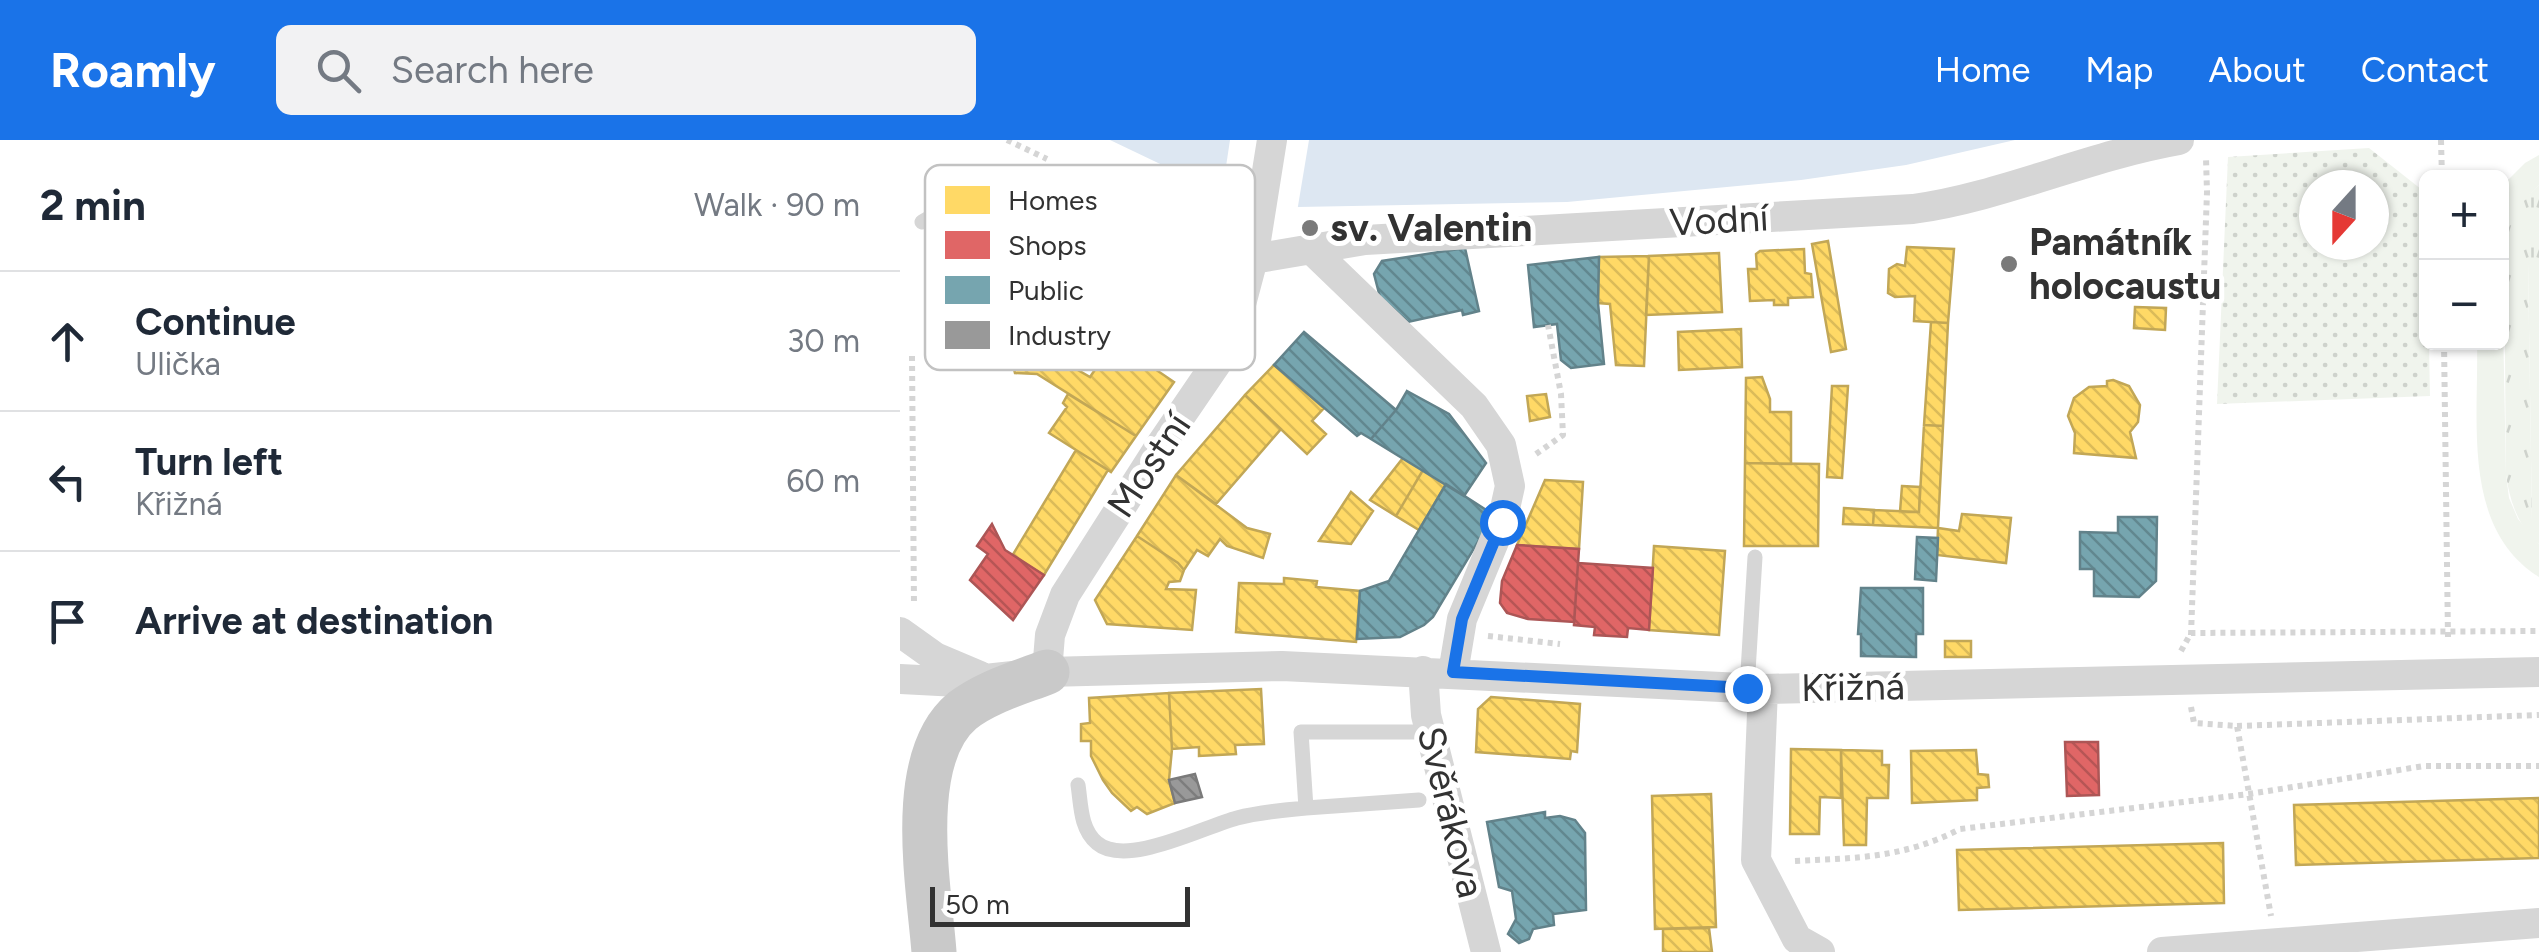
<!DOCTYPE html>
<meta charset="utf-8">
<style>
:root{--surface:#fff;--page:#f2f2f3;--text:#1f2937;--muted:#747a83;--line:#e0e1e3;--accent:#1a73e8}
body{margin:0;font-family:Figtree,sans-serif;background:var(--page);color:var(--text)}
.controls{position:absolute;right:30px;top:30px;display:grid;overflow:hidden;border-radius:15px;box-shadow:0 2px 8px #0004}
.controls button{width:90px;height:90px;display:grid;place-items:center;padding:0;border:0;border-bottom:2px solid var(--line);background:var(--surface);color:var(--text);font:50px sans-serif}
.compass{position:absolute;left:1399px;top:30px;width:90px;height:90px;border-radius:50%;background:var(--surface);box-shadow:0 2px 8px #0004;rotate:201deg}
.scale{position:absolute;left:30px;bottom:25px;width:260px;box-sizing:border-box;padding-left:10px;border:5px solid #323232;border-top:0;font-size:28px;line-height:35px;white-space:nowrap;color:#323232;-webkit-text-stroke:8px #fff;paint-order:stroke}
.stop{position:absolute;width:30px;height:30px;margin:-22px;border:8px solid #1a73e8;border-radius:50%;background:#fff}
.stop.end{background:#1a73e8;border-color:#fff;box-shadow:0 2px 10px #0008}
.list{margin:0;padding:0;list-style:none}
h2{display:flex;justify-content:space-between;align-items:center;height:130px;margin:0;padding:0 40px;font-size:42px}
h2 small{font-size:32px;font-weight:400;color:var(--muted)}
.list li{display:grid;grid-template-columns:65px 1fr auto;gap:30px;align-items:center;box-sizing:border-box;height:140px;padding:0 40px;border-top:2px solid var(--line)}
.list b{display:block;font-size:38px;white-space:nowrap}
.list p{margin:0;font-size:32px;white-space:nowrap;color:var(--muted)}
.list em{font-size:32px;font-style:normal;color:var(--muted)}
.icon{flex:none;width:55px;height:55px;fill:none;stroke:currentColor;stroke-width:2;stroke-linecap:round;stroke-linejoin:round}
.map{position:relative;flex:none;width:1639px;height:812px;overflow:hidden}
header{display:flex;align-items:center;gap:60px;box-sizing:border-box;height:140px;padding:0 50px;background:var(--accent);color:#fff}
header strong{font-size:48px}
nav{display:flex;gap:55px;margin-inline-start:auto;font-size:35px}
.search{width:700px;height:90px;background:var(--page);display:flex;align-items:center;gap:25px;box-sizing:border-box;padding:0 35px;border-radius:15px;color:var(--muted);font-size:38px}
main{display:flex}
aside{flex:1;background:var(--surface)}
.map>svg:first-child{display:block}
.grass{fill:url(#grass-tufts)}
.park{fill:url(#park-dots);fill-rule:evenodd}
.pitch{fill:#f0f4ed}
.water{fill:#dde7f2}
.pier{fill:#fff}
.homes{fill:url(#homes-back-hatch);stroke:#c2a756;stroke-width:2.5}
.shops{fill:url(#shops-back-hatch);stroke:#ac5656;stroke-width:2.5}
.public{fill:url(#public-back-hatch);stroke:#62828a;stroke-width:2.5}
.industry{fill:url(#industry-back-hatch);stroke:#7a7a7a;stroke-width:2.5}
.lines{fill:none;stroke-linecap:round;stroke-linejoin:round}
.path{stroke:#d5d5d5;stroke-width:6;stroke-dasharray:5 5;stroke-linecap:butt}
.lane{stroke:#d6d6d6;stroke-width:15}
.street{stroke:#d6d6d6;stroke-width:30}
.primary{stroke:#c9c9c9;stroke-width:45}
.route{stroke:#1a73e8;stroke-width:12}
.poi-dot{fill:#7a7a7a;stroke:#fff;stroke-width:4}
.labels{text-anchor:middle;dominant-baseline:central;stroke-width:10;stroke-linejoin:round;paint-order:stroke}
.street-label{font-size:38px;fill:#323232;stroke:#fff}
.poi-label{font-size:38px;font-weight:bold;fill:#323232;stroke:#fff;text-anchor:start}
.key{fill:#fff;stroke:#c2c2c2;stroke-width:2.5}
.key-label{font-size:28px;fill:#323232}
</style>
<header>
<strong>Roamly</strong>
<div class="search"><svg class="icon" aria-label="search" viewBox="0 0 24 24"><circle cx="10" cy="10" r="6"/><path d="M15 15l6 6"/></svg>Search here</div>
<nav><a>Home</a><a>Map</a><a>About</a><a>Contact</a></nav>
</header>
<main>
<aside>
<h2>2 min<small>Walk · 90 m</small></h2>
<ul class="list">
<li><svg class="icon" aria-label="ahead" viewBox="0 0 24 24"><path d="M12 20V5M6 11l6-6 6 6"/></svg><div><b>Continue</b><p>Ulička</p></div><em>30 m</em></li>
<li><svg class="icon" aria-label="left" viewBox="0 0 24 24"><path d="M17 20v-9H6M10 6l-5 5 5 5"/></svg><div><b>Turn left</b><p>Křižná</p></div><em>60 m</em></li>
<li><svg class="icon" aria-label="arrive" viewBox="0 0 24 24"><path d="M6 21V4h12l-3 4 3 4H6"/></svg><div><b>Arrive at destination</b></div></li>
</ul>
</aside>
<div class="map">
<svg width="1639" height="812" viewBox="0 0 1639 812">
<defs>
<pattern id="grass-tufts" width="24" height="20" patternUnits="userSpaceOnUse" patternTransform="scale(2.5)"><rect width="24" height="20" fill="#f0f4ed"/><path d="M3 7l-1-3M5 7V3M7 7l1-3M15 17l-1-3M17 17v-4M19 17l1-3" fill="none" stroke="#ced2cc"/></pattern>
<pattern id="park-dots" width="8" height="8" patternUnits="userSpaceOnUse" patternTransform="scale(2.5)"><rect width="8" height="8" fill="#f0f4ed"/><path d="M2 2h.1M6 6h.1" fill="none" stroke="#ced2cc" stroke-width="1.8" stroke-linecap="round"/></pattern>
<pattern id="homes-back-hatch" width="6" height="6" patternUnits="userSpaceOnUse" patternTransform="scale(2.5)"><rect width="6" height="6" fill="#ffd966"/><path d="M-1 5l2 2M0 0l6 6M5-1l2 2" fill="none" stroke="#dbbb59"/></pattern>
<pattern id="shops-back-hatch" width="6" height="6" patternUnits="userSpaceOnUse" patternTransform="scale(2.5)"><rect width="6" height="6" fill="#e06666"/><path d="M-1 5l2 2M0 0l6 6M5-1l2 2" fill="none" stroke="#b65555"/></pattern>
<pattern id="public-back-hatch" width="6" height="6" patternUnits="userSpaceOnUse" patternTransform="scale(2.5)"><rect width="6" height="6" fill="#76a5af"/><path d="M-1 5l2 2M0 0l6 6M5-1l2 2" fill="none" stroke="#61878f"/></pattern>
<pattern id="industry-back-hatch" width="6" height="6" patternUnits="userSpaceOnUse" patternTransform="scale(2.5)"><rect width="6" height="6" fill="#999"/><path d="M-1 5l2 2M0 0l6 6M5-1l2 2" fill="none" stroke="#7d7d7d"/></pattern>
</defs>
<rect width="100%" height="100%" fill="#fff"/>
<!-- grass -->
<path class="grass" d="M1639,45V121L1628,122L1632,381H1639V404C1618,386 1610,362 1606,335L1604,100L1611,78L1624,59Z"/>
<!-- park -->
<path class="park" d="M1469,8L1526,53L1530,256L1317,264L1328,17ZM1414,45H1474V105H1414Z"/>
<!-- pitch -->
<path class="pitch" d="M1639,15V45C1615,67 1605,89 1602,121V46L1625,23Z
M1628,121H1639V381H1632Z
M1602,132L1606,335L1609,358L1618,379L1639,404V437C1561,388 1579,281 1577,203L1602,202Z"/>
<!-- water -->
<path class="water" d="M210,0H1115L1006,25L901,40L667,62L398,67L300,43Z"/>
<!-- pier -->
<path class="pier" d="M330,0H409L397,72L322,53Z"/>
<!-- homes -->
<path class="homes" d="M928,101L946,209L931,212L912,104Z
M1007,107L1054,109L1048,183L1014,181L1015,156L995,157L988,153L989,129L997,124L1005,126Z
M904,109L905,133L911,134L913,157L888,158V165H874V160L850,161L848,129H857L856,114L860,111Z
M819,113L822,172L746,175L749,116Z
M749,116L744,226L716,225L710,164L698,163L699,117Z
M1235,167L1266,168L1265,190L1234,188Z
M1031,182L1048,183L1043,286L1024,285Z
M841,189L842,227L779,230L778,192Z
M166,198L171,226L190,237L212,205L208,202L211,199L274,242L236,296L137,234L115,233L108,207Z
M374,225L424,268L412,281L426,294L407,314L345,255Z
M862,237L870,259V272H891V324L845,323L846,238Z
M1213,240L1229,246L1240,265L1238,282L1230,292L1236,318L1174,313L1175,293L1168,276L1174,258L1189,247L1207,246V241Z
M932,246H948L942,338L927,337Z
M168,254L236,296L211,332L149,293L167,267L163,263Z
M646,254L650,277L630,281L627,256Z
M345,255L381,289L316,364L276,335Z
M1024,285L1043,286L1038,388L973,385L974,370L1019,372Z
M176,310L208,330L144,435L112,416Z
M503,318L523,330L496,376L470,360Z
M845,323L919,324L918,406H844Z
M523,330L546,344L519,390L496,376Z
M276,335L347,388L370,394L363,418L327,406L320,399L308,416L297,410L284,430L278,423L237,396Z
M645,340L683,342L679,409L617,405Z
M1002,346L1020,347L1019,372H1000Z
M451,352L473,371L451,404L419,401Z
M944,368L974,370L973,385L943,384Z
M1062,374L1111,378L1106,423L1037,415L1038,388L1059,391Z
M237,396L278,423L284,430L280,441L269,442L266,449L296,450L292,490L207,484L195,460Z
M754,406L825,411L819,495L749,490Z
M384,438L417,441L416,447L460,451L456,502L336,492L339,443L384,444Z
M1045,501H1071V517H1045Z
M361,549L364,604L335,605L336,614L299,616V607L272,609L269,553Z
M269,553L272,609L269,640L275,663L247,674L237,667L231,671L212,653L203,640L191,616V601H181V584L190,583L189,558Z
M591,557L680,564L677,612L671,611L670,619L576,612L578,569Z
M891,609L941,610V658L920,657L919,694H890Z
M941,610L982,611V625H989L988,658H967L966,705H944Z
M1076,610L1078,634L1088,635L1089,647L1077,648V660L1012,663L1011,611Z
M811,654L816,787L755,789L752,656Z
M1639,658V718L1396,725L1394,665Z
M1323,703L1324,763L1059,770L1057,710Z
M809,788L812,812H763V789Z"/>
<!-- shops -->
<path class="shops" d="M92,384L105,410L144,435L113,480L70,440L88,414L77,406Z
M617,405L679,409L674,482L628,479L607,473L600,463L602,441Z
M678,423L753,428L749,490L728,488L727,497L694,495L695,487L674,485Z
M1165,602H1198L1199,655L1167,656Z"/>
<!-- public -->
<path class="public" d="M565,108L579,171L563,175L562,170L508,182L480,157L474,134L482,121Z
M699,117L698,163L704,224L671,228L661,220L657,184L634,187L628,125Z
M404,192L496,270L471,299L461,293L457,296L374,225Z
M507,251L549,274L586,323L564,356L471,299L496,270Z
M546,344L594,375L533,477L524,485L500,497L457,499L460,451L489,441Z
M1218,377H1257L1256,441L1239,457L1194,456V429H1180V392L1218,393Z
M1017,397L1038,398L1036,441L1015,439Z
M961,448H1023V494H1016V517L961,516V494H958Z
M645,672V678L660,676L675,680L685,693L686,770L653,774L654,785L633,789L629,799L619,803L608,794L616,779L612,751L599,747L587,682Z"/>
<!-- industry -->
<path class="industry" d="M295,634L302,657L275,663L269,640Z"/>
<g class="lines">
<!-- path -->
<path class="path" d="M107,0L147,19
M1541,0L1542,38
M204,89C199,106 191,124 189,142C185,177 251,209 277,225
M1544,202L1548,498
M12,216L14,466
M636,314L663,295L661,254L648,185
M1291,495L1307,52L1306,18
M588,496L660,504
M1281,511L1291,493L1639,491
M1291,567L1294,583L1337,586L1371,776
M1337,586L1639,575
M895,721C957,718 1004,718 1060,689L1349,654L1524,626H1639"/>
<!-- lane -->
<path class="lane" d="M22,82L89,43L118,41L158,46L299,107L353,119
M847,548L855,417
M178,645C181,664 180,689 197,703C226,728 303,687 337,678C360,672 383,670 406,668
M519,660L406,668L401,592H530"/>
<!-- street -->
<path class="street" d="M412,110L574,266L601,305L610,346L602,382L562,479L553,533
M353,119L465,100L1013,69C1101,57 1188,16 1279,0
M0,492L35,517L80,536
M523,531L526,575L586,812
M147,532L150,495L165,455L260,306L331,202L353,119L372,0
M0,539L58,542L147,532L382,526L863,549L1639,532
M863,549L856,720L897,799L920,812
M1262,812L1639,783"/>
<!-- primary -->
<path class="primary" d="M34,812C29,746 5,619 62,571C86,552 119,543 147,532"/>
</g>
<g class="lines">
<!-- route -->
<path class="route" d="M602,382L562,479L553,532L847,548"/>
</g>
<!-- markers -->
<g class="poi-dot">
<circle cx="410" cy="88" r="10"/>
<circle cx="1109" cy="124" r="10"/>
</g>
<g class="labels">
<!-- street labels -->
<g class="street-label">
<text transform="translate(819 80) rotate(-3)">Vodní</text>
<text transform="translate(249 325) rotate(-56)">Mostní</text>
<text transform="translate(953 547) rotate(-1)">Křižná</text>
<text transform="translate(551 672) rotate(76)">Svěrákova</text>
</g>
<!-- poi labels -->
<g class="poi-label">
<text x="430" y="88">sv. Valentin</text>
<text x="1129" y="102">Památník<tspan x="1129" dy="44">holocaustu</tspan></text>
</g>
</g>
<!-- legend -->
<rect x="25" y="25" width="330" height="205" rx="15" class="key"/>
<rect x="45" y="46" width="45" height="28" fill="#ffd966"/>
<rect x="45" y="91" width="45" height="28" fill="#e06666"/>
<rect x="45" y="136" width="45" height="28" fill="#76a5af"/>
<rect x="45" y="181" width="45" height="28" fill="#999"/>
<g class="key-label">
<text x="108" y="70">Homes</text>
<text x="108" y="115">Shops</text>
<text x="108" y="160">Public</text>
<text x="108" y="205">Industry</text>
</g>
</svg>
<div class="controls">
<button>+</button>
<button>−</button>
</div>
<svg class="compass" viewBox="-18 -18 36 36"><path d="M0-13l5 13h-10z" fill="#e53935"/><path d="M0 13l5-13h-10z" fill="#747a83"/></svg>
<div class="scale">50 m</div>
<div class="stop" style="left:602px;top:382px"></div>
<div class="stop end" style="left:847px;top:548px"></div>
</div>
</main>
